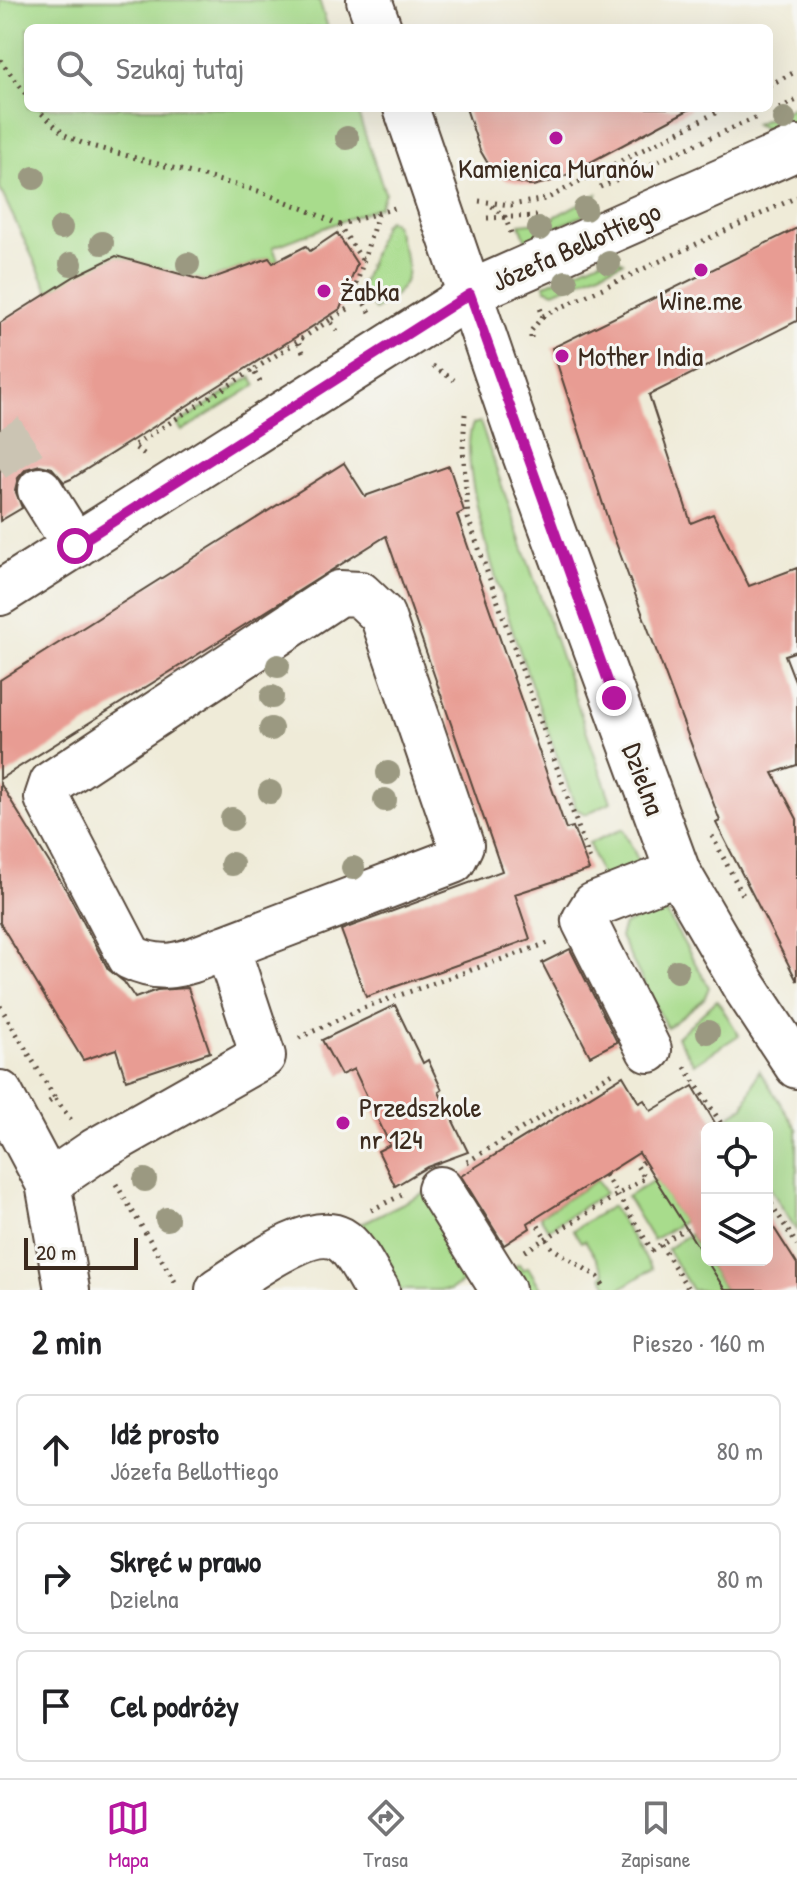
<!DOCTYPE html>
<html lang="pl">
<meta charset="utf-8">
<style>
:root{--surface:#fff;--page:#f6f6f6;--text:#202124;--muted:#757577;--line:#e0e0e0;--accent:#b5179e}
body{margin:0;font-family:"Patrick Hand",sans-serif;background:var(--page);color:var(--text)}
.controls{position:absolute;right:24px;bottom:24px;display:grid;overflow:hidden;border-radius:12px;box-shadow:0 8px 32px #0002}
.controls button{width:72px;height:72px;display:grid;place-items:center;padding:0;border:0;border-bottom:2px solid var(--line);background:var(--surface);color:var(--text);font:40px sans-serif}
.scale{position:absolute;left:24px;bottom:20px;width:114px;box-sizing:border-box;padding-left:8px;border:4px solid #3b2a1e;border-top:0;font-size:22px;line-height:28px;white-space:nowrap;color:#3b2a1e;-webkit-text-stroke:6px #f6f6f2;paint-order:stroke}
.stop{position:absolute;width:24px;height:24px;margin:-18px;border:6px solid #b5179e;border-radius:50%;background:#fff}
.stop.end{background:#b5179e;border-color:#fff;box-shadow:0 2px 8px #0008}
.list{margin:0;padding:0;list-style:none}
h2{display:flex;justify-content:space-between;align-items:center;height:104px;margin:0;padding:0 32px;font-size:34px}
h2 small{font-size:26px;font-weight:400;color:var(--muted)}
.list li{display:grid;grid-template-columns:52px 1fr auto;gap:24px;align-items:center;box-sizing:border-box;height:112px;margin:0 16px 16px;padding:0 16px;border:2px solid var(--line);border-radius:12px}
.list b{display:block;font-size:30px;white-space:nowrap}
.list p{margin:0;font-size:26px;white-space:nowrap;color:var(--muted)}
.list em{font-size:26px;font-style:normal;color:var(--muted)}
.icon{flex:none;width:44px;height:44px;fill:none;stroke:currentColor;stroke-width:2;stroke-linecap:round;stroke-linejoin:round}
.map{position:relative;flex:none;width:797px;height:1290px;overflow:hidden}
.search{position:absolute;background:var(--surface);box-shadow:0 8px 32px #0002;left:24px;right:24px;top:24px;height:88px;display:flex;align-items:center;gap:20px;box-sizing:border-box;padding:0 28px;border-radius:12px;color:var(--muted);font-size:30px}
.sheet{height:488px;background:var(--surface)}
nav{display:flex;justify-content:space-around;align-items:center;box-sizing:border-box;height:112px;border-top:2px solid var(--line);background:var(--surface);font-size:22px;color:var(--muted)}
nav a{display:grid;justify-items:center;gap:4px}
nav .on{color:var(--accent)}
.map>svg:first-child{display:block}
.green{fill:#a8dc8c;stroke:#728355;stroke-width:2}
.building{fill:#e89c93}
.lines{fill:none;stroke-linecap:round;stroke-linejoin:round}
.minor-tunnel{stroke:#cbc4b3;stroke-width:44;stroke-dasharray:44 22;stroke-linecap:butt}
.minor-casing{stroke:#56473a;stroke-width:48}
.path{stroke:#56473a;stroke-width:5;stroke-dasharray:2 6;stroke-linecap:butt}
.minor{stroke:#fff;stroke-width:44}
.tree{fill:#9b9981}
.route{stroke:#b5179e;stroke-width:10}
.poi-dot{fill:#b5179e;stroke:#f6f6f2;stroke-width:3}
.labels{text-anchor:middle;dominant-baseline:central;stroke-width:6;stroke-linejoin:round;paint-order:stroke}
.poi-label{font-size:28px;fill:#3b2a1e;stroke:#f6f6f2;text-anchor:start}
.street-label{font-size:28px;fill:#3b2a1e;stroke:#f6f6f2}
</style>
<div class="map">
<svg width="797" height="1290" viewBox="0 0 797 1290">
<rect width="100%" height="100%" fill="#f6f6f2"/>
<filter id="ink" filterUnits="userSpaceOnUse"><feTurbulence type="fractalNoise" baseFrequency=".0125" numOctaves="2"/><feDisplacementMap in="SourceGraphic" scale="16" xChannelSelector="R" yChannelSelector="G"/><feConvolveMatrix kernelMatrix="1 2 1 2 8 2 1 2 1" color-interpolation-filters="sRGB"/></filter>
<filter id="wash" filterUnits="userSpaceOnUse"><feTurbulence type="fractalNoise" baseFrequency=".006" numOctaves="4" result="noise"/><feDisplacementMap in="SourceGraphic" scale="32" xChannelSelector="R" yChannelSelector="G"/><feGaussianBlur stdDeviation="1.8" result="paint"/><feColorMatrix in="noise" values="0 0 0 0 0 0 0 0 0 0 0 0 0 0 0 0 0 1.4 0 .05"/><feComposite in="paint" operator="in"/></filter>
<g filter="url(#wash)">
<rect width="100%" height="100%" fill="#efebd8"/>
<!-- green -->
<path class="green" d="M0,0H319L328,28H28V108H356L385,193L379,207L273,247L278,260L273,263L269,258L205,281L116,256L49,292L0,189Z
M797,106V122L775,132L754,124Z
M597,194L591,212L526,241L520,224L547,221Z
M388,220L394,223C410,269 420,281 375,310L360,289L383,225Z
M611,255L623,262L554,292L546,289L544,285Z
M251,377L256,385L182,431L177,424Z
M480,422L611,802L586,814L576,809C554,743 447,477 473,424Z
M623,829L644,872L605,888L589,843Z
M663,907L709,987L704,999L667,1028L620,937L624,925Z
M717,1000L739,1035L694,1064L677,1037Z
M759,1070L797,1129V1231L767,1183V1128H733L727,1118L744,1107Z
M656,1179L683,1222L653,1240L627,1197Z
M597,1180L605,1193L548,1229L540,1216Z
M428,1191L479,1272L450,1290H396L356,1226Z
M612,1206L652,1269L618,1290H611L602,1276L605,1273L585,1240L581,1242L573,1230Z
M690,1234L725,1290H692L667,1249Z
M519,1264L523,1270L528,1267L542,1290H512L503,1274Z"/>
<g id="blocks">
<!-- building -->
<path class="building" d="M466,108H692L559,179L533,186L506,180L490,167L480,150Z
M797,228V321L649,395L691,523L713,514L749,586L797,568V651L785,655L797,686V765L773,773L797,819V981L716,823L720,821L613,535L552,348Z
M337,233L357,264L340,309L71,479L64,482L52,468L40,465L26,469L18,478L15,490L22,508L0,521V323L75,276L116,256L205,281L269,258L273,263L306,246L310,251Z
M344,463L365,496L449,466L464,511L457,515L566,829L573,827L589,870L515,894L530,939L366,997L341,930L502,871L386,536L0,779V680Z
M0,783L68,893L108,969L124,982L135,998L157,990L188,988L210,1052L126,1080L116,1049L83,1060L0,923Z
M570,949L617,1042L590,1056L542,963Z
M395,1005L423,1063L428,1060L442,1090L439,1092L468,1152L427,1167L395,1186L378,1151L390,1145L354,1069L341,1075L322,1040Z
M623,1076L639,1103L644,1100L651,1111L693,1086L718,1128H707V1260H767V1217L797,1264V1290H725L639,1153L528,1223L530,1228L504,1245L461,1176Z"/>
</g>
</g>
<g filter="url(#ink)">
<use href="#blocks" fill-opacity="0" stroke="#56473a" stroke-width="2"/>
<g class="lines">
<!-- minor-tunnel -->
<path class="minor-tunnel" d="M0,429L40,490"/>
<!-- minor casing -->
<g class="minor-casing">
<path id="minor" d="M369,0L379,28
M406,108L522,447L678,872L743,984L797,1066
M40,490L75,546
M0,593L483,287L797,148
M649,1050L584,921L594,905L678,872
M0,1093L48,1183L67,1290
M48,1183L95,1151L263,1056L227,947C191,960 168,976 130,957L47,798L52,783L339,593L360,594L382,615L461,845L453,861L227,947
M440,1189L503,1290
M218,1290C246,1273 310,1222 340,1239C356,1248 367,1275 377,1290"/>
</g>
<!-- path -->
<path class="path" d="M0,60L28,97
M769,85L797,71
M36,108L65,135L84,144L258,191L305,209L339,225L363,261
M779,108L797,100
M600,187L755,118
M479,201L511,205L546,199L725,108
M492,206L505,217L511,233
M487,218L537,216
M339,225L398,207
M370,312L355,289L378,213
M543,316L797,197
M337,331L330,320L348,309L354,290
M531,338V331L543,316L539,305
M303,352L298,341L330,320
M433,366L454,380
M260,382L253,370L298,341
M465,414L463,448L468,518L591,863
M144,454L133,446L253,370
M712,836L744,897
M0,1006L55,1098
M299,1038L363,1008L551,942
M685,1067L724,1128
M49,1102L55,1098L71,1120
M467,1162L616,1071
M605,1175L652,1250L686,1228
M116,1184L177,1285
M767,1197L797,1245
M371,1210L402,1195
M534,1219L552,1248L598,1277L606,1290
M661,1245L689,1290
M525,1251L645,1178L637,1166L644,1161"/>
<!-- minor -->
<use href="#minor" class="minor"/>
</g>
<!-- trees -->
<g class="tree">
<circle cx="784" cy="119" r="12"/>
<circle cx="347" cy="138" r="12"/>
<circle cx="34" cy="178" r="12"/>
<circle cx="585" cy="209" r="12"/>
<circle cx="61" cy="228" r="12"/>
<circle cx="539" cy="229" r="12"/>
<circle cx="102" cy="243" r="12"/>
<circle cx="609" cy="263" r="12"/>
<circle cx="71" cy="264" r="12"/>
<circle cx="188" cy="264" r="12"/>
<circle cx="566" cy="282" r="12"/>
<circle cx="278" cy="666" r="12"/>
<circle cx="272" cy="697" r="12"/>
<circle cx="271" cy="729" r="12"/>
<circle cx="388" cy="773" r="12"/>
<circle cx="270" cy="792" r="12"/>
<circle cx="385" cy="800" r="12"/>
<circle cx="232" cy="819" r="12"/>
<circle cx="232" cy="864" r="12"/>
<circle cx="353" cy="868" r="12"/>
<circle cx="677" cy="971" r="12"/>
<circle cx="708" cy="1032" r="12"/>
<circle cx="145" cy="1180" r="12"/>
<circle cx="167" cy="1219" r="12"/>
</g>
</g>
<g class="lines" filter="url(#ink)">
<!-- route -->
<path class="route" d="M75,546L470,294L614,698"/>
</g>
<!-- markers -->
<g class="poi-dot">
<circle cx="556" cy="138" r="8"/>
<circle cx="701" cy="270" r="8"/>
<circle cx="324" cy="291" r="8"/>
<circle cx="562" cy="356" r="8"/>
<circle cx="343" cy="1123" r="8"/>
</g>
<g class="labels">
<!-- poi labels -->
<g class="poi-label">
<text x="556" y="168" text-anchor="middle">Kamienica Muranów</text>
<text x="340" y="291">Żabka</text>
<text x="701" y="300" text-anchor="middle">Wine.me</text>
<text x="578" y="356">Mother India</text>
<text x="359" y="1107">Przedszkole<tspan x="359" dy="32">nr 124</tspan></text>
</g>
<!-- street labels -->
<g class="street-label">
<text transform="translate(576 246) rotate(-24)">Józefa Bellottiego</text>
<text transform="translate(644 779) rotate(70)">Dzielna</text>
</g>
</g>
</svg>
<div class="controls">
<button><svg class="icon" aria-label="locate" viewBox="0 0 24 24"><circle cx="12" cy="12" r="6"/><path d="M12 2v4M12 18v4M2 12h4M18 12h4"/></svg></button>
<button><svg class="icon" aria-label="layers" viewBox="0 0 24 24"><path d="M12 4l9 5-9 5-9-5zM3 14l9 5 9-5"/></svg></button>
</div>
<div class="scale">20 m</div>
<div class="stop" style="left:75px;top:546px"></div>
<div class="stop end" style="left:614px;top:698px"></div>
<div class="search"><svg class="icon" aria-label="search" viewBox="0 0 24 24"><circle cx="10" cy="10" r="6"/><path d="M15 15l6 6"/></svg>Szukaj tutaj</div>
</div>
<section class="sheet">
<h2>2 min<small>Pieszo · 160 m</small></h2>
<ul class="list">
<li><svg class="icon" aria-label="ahead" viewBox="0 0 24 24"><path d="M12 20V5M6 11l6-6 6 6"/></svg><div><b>Idź prosto</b><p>Józefa Bellottiego</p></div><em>80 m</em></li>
<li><svg class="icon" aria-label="right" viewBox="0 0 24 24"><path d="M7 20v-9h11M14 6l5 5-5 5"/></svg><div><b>Skręć w prawo</b><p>Dzielna</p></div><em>80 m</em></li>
<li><svg class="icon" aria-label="arrive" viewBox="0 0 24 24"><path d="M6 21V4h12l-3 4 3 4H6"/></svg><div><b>Cel podróży</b></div></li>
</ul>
</section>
<nav>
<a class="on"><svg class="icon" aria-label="map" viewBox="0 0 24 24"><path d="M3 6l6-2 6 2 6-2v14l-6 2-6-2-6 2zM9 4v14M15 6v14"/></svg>Mapa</a>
<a><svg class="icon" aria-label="directions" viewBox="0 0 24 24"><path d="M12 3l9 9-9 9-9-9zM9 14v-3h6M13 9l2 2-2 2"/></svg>Trasa</a>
<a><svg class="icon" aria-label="saved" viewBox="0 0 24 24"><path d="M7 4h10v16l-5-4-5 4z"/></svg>Zapisane</a>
</nav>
